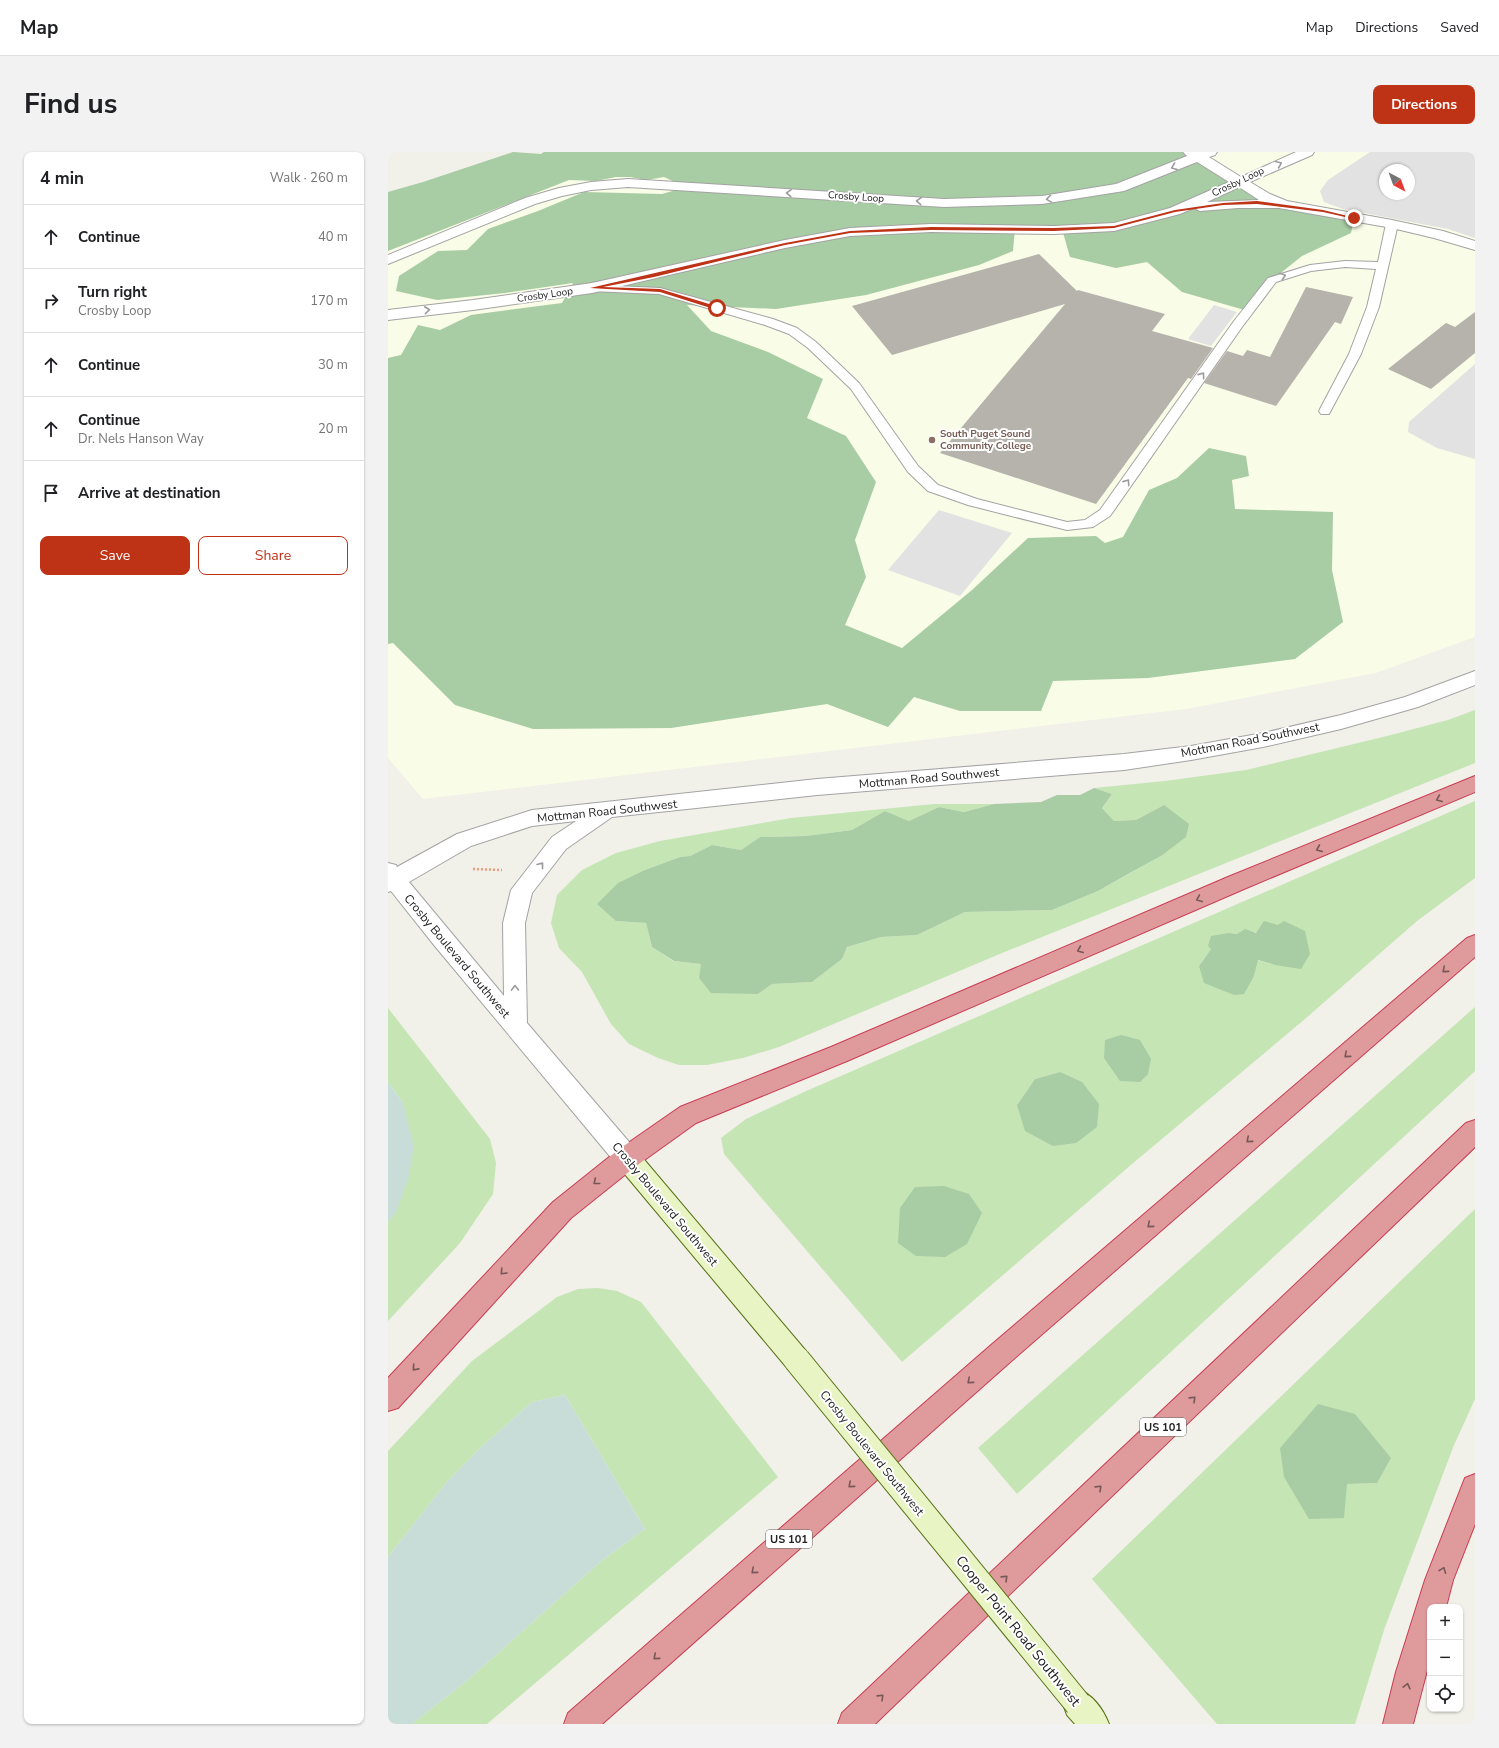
<!DOCTYPE html>
<meta charset="utf-8">
<style>
:root{--surface:#fff;--page:#f2f2f2;--text:#202124;--muted:#757577;--line:#e0e0e0;--accent:#be3216}
body{margin:0;font-family:"Nunito Sans",sans-serif;background:var(--page);color:var(--text)}
.controls{position:absolute;right:12px;bottom:12px;display:grid;overflow:hidden;border-radius:8px;box-shadow:0 1px 3px #0004}
.controls button{width:36px;height:36px;display:grid;place-items:center;padding:0;border:0;border-bottom:1px solid var(--line);background:var(--surface);color:var(--text);font:20px sans-serif}
.compass{position:absolute;left:991px;top:12px;width:36px;height:36px;border-radius:50%;background:var(--surface);box-shadow:0 1px 3px #0004;rotate:139deg}
.stop{position:absolute;width:12px;height:12px;margin:-9px;border:3px solid #be3216;border-radius:50%;background:#fff}
.stop.end{background:#be3216;border-color:#fff;box-shadow:0 1px 4px #0008}
.list{margin:0;padding:0;list-style:none}
h2{display:flex;justify-content:space-between;align-items:center;height:52px;margin:0;padding:0 16px;font-size:17px}
h2 small{font-size:13px;font-weight:400;color:var(--muted)}
.list li{display:grid;grid-template-columns:26px 1fr auto;gap:12px;align-items:center;box-sizing:border-box;height:64px;padding:0 16px;border-top:1px solid var(--line)}
.list b{display:block;font-size:15px;white-space:nowrap}
.list p{margin:0;font-size:13px;white-space:nowrap;color:var(--muted)}
.list em{font-size:13px;font-style:normal;color:var(--muted)}
.actions{display:flex;gap:8px;padding:12px 16px}
.actions a{flex:1;padding:9px 0;border:1px solid var(--accent);border-radius:8px;text-align:center;font-size:14px;color:var(--accent)}
.actions .main{background:var(--accent);color:#fff}
.icon{flex:none;width:22px;height:22px;fill:none;stroke:currentColor;stroke-width:2;stroke-linecap:round;stroke-linejoin:round}
.map{position:relative;flex:none;width:1087px;height:1572px;overflow:hidden;border-radius:8px}
header{display:flex;align-items:center;gap:24px;box-sizing:border-box;height:56px;padding:0 20px;background:var(--surface);border-bottom:1px solid var(--line)}
header strong{font-size:19px}
nav{display:flex;gap:22px;margin-inline-start:auto;font-size:14px}
.intro{display:flex;align-items:center;justify-content:space-between;box-sizing:border-box;height:96px;padding:0 24px}
h1{margin:0;font-size:28px}
.button{padding:10px 18px;border-radius:8px;background:var(--accent);color:#fff;font-size:14px;font-weight:700}
main{display:flex;gap:24px;padding:0 24px}
aside{flex:1;background:var(--surface);border-radius:8px;box-shadow:0 1px 3px #0004}
.map>svg:first-child{display:block}
.education{fill:#f9fce7;fill-rule:evenodd}
.grass{fill:#c5e5b5;fill-rule:evenodd}
.forest{fill:#a8cca3}
.wetland{fill:#c8ddd7}
.parking{fill:#e2e2e2;fill-rule:evenodd}
.building{fill:#b6b2ac}
.lines{fill:none;stroke-linecap:round;stroke-linejoin:round}
.service-casing{stroke:#a3a3a3;stroke-width:2}
.minor-casing{stroke:#a3a3a3;stroke-width:2}
.tertiary-casing{stroke:#a3a3a3;stroke-width:2}
.secondary-casing{stroke:#567011;stroke-width:2}
.motorway-casing{stroke:#ca3c54;stroke-width:2}
.path{stroke:#ec9d7f;stroke-width:2.5;stroke-dasharray:2 2;stroke-linecap:butt}
.service{fill:#fff;fill-rule:evenodd}
.minor{fill:#fff;fill-rule:evenodd}
.tertiary{fill:#fff;fill-rule:evenodd}
.secondary{fill:#e9f4c4;fill-rule:evenodd}
.motorway{fill:#df9a9b;fill-rule:evenodd}
.secondary-bridge-casing{stroke:#567011;stroke-width:28;stroke-linecap:butt}
.secondary-bridge{stroke:#e9f4c4;stroke-width:26}
.oneway{stroke:#9c9c9c}
.oneway2{stroke:#775858}
.route{fill:#be3216}
.education-dot{fill:#8d6e63;stroke:#fff;stroke-width:1.5}
.labels{text-anchor:middle;dominant-baseline:central;stroke-width:4;stroke-linejoin:round;paint-order:stroke}
.far-street-label{font-size:10px;fill:#222;stroke:#fff}
.far-education-label{font-size:10px;font-weight:bold;fill:#785e54;stroke:#fff;text-anchor:start}
.shield{fill:#fff;stroke:#646464;stroke-width:1}
.shield-label{font-size:11px;font-weight:bold;fill:#222}
.street-label{font-size:12px;fill:#222;stroke:#fff}
.near-street-label{font-size:14px;fill:#222;stroke:#fff}
</style>
<header>
<strong>Map</strong>
<nav><a>Map</a><a>Directions</a><a>Saved</a></nav>
</header>
<div class="intro"><h1>Find us</h1><a class="button">Directions</a></div>
<main>
<aside>
<h2>4 min<small>Walk · 260 m</small></h2>
<ul class="list">
<li><svg class="icon" aria-label="ahead" viewBox="0 0 24 24"><path d="M12 20V5M6 11l6-6 6 6"/></svg><div><b>Continue</b></div><em>40 m</em></li>
<li><svg class="icon" aria-label="right" viewBox="0 0 24 24"><path d="M7 20v-9h11M14 6l5 5-5 5"/></svg><div><b>Turn right</b><p>Crosby Loop</p></div><em>170 m</em></li>
<li><svg class="icon" aria-label="ahead" viewBox="0 0 24 24"><path d="M12 20V5M6 11l6-6 6 6"/></svg><div><b>Continue</b></div><em>30 m</em></li>
<li><svg class="icon" aria-label="ahead" viewBox="0 0 24 24"><path d="M12 20V5M6 11l6-6 6 6"/></svg><div><b>Continue</b><p>Dr. Nels Hanson Way</p></div><em>20 m</em></li>
<li><svg class="icon" aria-label="arrive" viewBox="0 0 24 24"><path d="M6 21V4h12l-3 4 3 4H6"/></svg><div><b>Arrive at destination</b></div></li>
</ul>
<div class="actions"><a class="main">Save</a><a>Share</a></div>
</aside>
<div class="map">
<svg width="1087" height="1572" viewBox="0 0 1087 1572">
<rect width="100%" height="100%" fill="#f1f0e9"/>
<!-- education -->
<path class="education" d="M233,0H1087V485L988,521L798,557L35,647L0,606V91ZM997,18H1021V42H997Z"/>
<!-- grass -->
<path class="grass" d="M1087,558V611L614,801L391,895L355,906L319,913H291L270,906L241,892L223,872L194,820L171,796L163,771L169,743L194,718L228,701L272,689L403,666L546,652H606L576,660L551,655L521,669L497,659L464,678L418,684L372,685L353,698L324,693L302,704L292,705L257,718L228,769L258,771L264,795L285,809L313,812L370,842L384,832L424,830L454,807L459,795L493,785L529,783L577,760L664,758L710,739L773,704L776,653L748,668L726,669L714,656L724,642L706,636L777,629L858,618L999,584L1060,568Z
M1087,649V726L1029,769L917,867L744,1012L514,1210L336,1002L333,986L358,967L416,940ZM891,773L887,813L869,808L866,824L811,814L823,797L841,781C859,784 874,779 891,773ZM672,920L629,953L647,927Z
M1087,855V919L629,1342L590,1296Z
M0,856L102,987L108,1011L105,1042L72,1091L0,1169V1070L8,1060L15,951L0,930Z
M1087,1057V1247L1066,1293L997,1475L967,1572H829L704,1427ZM1003,1306L988,1331L959,1332Z
M210,1136L229,1139L253,1150L390,1325L99,1572H24L81,1527L212,1410L257,1377L177,1243L144,1250L93,1295L57,1332L0,1405V1299L84,1209L169,1145L190,1137Z"/>
<!-- forest -->
<path class="forest" d="M125,0L153,2L156,0H802L877,45L966,66L963,81L914,104L884,128L860,159L794,140L759,110L728,116L682,105L674,77H627L625,99L591,113L478,143L388,157L299,153L323,179L380,200L435,227L419,266L458,284L488,330L467,388L478,425L457,473L514,496L584,438L640,386L708,384L717,391L735,385L761,338L789,326L821,296L858,304L861,324L844,328L847,357L945,360L944,418L955,470L907,507L760,526L665,529L653,559H572L526,545L500,575L439,552L283,576L145,577L67,553L5,491L0,492V206L13,203L30,173L52,178L83,163L174,151L185,131L117,141L49,148L8,139L11,124L50,99L79,98L100,77L150,59L196,40L274,42L298,35L276,25L258,28L242,25H228L208,29L181,28L0,99V40L35,30Z
M706,636L724,642L714,656L726,669L748,668L776,653L801,672L798,685L773,704L740,722L710,739L664,758L577,760L529,783L493,785L459,795L454,807L424,830L384,832L370,842L323,841L311,826L313,812L286,809L264,795L258,771L228,769L209,752L230,731L257,718L292,705L302,704L324,693L353,698L372,685L418,684L464,678L497,659L521,669L551,655L576,660L606,652L653,650L669,643H692Z
M876,769L890,773L896,769L917,779L922,802L913,817L887,813L870,808L866,824L856,842L846,843L816,831L811,814L823,797L820,794L823,784L841,781L849,782L857,777L868,781Z
M733,883L752,888L763,907L760,922L752,930L732,929L716,906L717,888Z
M672,920L694,930L711,952L709,975L688,991L665,994L637,979L629,953L647,927Z
M556,1034L581,1042L594,1061L579,1092L557,1105L528,1104L510,1091L512,1056L527,1035Z
M930,1252L967,1262L1003,1306L989,1331L959,1332L956,1366L921,1367L896,1325L892,1296Z"/>
<!-- wetland -->
<path class="wetland" d="M0,930L15,951L26,994L21,1025L8,1060L0,1070Z
M177,1243L257,1377L212,1410L81,1527L24,1572H0V1405L57,1332L93,1295L144,1250Z"/>
<!-- parking -->
<path class="parking" d="M982,0H1087V86L1060,77L955,57L936,50L932,39L940,28ZM997,18H1021V42H997Z
M826,153L849,160L823,194L800,187Z
M1087,212V307L1049,296L1020,280L1021,270Z
M551,358L624,381L572,444L500,418Z"/>
<!-- building -->
<path class="building" d="M651,102L689,139L690,138L777,162L764,179L825,196L803,227L800,226L708,352L552,301L677,152L504,203L464,154Z
M918,135L965,145L953,172L947,170L888,254L816,231L839,199L855,204L859,198L882,205Z
M1087,160V201L1043,237L1000,217L1058,171L1067,175Z"/>
<g class="lines">
<!-- service casing -->
<g class="service-casing">
<path id="service" d="M1004,69L1010,72L991,155L973,202L941,262H933L931,259L961,202L979,155L988,117L957,115L923,119L888,130L854,175L722,364L705,375L679,378L580,353L540,339L520,320L463,237L420,196L401,182L377,173L271,142L204,139L200,138L198,136L200,134L204,133L272,136L385,167L409,176L428,190L471,231L530,314L550,333L589,347L679,370L697,368L712,358L846,169L880,126L922,113L957,109L990,110L998,72Z"/>
</g>
<!-- minor casing -->
<g class="minor-casing">
<path id="minor" d="M795,0H829L827,3L821,5L853,25L908,0H926L924,3L862,30L882,42L899,49L1004,68L1055,79L1087,89V98L1046,86L1004,76L891,56H850L812,59L806,56L792,62L726,79L666,82L543,80L462,84L397,96L204,141L85,158L0,168V158L85,148L204,131L397,88L462,76L543,72L666,74L726,71L782,56L841,30L809,10L736,39L654,52L556,55L240,35L203,38L174,44L147,52L0,112V103L137,46L171,36L203,30L240,27L556,47L654,44L728,32L799,4ZM851,35L871,48L819,50Z"/>
</g>
<!-- tertiary casing -->
<g class="tertiary-casing">
<path id="tertiary" d="M1087,519V533L1030,555L953,577L875,595L803,608L736,618L429,643L224,665L178,697L144,741L137,771L139,871L248,998L251,1006L248,1014L239,1017L230,1014L46,793L3,739L0,740V711L8,713L9,715L69,682L144,658L429,627L736,602L803,594L875,581L953,563L1017,545ZM188,669L164,685L123,738L115,771L116,844L21,730L83,694L144,674Z"/>
</g>
<!-- secondary casing -->
<g class="secondary-casing">
<path id="secondary" d="M239,995L248,998L418,1199L422,1208L418,1217L409,1221L400,1217L230,1014L227,1006L230,998Z
M690,1537C705,1543 715,1557 721,1572H687L679,1563L675,1552L679,1541Z"/>
</g>
<!-- motorway casing -->
<g class="motorway-casing">
<path id="motorway" d="M1087,624V640L856,737L459,909L308,971L248,1014L183,1066L10,1256L0,1259V1226L165,1050L230,998L292,955L443,895L840,725Z
M1087,783V805L620,1212L214,1572H176L180,1561L602,1194L1079,786Z
M1087,968V995L487,1572H450L454,1561L1078,971Z
M1087,1322V1372L1065,1428L1058,1455H1042V1507L1025,1572H995L1008,1520L1037,1428L1077,1326Z"/>
</g>
<!-- path -->
<path class="path" d="M85,717L114,718"/>
<!-- service -->
<use href="#service" class="service"/>
<!-- minor -->
<use href="#minor" class="minor"/>
<!-- tertiary -->
<use href="#tertiary" class="tertiary"/>
<!-- secondary -->
<use href="#secondary" class="secondary"/>
<!-- motorway -->
<use href="#motorway" class="motorway"/>
<!-- secondary-bridge casing -->
<g class="secondary-bridge-casing">
<path id="secondary-bridge" d="M409,1208L690,1552"/>
</g>
<!-- secondary-bridge -->
<use href="#secondary-bridge" class="secondary-bridge"/>
</g>
<!-- one-way arrows -->
<defs><path id="oneway-chevron" d="M-2-3.5L2.5 0L-2 3.5" fill="none" stroke-width="1.6" stroke-linecap="round" stroke-linejoin="round"/></defs>
<g class="oneway">
<use href="#oneway-chevron" transform="translate(891 12) rotate(-23)"/>
<use href="#oneway-chevron" transform="translate(786 15) rotate(159)"/>
<use href="#oneway-chevron" transform="translate(401 41) rotate(-176)"/>
<use href="#oneway-chevron" transform="translate(661 47) rotate(171)"/>
<use href="#oneway-chevron" transform="translate(531 49) rotate(-176)"/>
<use href="#oneway-chevron" transform="translate(895 124) rotate(-18)"/>
<use href="#oneway-chevron" transform="translate(39 158) rotate(-6)"/>
<use href="#oneway-chevron" transform="translate(814 223) rotate(-55)"/>
<use href="#oneway-chevron" transform="translate(739 330) rotate(-55)"/>
<use href="#oneway-chevron" transform="translate(153 713) rotate(-52)"/>
<use href="#oneway-chevron" transform="translate(127 836) rotate(-91)"/>
</g>
<g class="oneway2">
<use href="#oneway-chevron" transform="translate(1051 647) rotate(157)"/>
<use href="#oneway-chevron" transform="translate(931 697) rotate(157)"/>
<use href="#oneway-chevron" transform="translate(811 747) rotate(157)"/>
<use href="#oneway-chevron" transform="translate(692 798) rotate(157)"/>
<use href="#oneway-chevron" transform="translate(1057 818) rotate(139)"/>
<use href="#oneway-chevron" transform="translate(959 903) rotate(139)"/>
<use href="#oneway-chevron" transform="translate(861 988) rotate(139)"/>
<use href="#oneway-chevron" transform="translate(208 1030) rotate(142)"/>
<use href="#oneway-chevron" transform="translate(762 1073) rotate(139)"/>
<use href="#oneway-chevron" transform="translate(115 1120) rotate(133)"/>
<use href="#oneway-chevron" transform="translate(27 1216) rotate(132)"/>
<use href="#oneway-chevron" transform="translate(582 1229) rotate(139)"/>
<use href="#oneway-chevron" transform="translate(805 1247) rotate(-44)"/>
<use href="#oneway-chevron" transform="translate(463 1333) rotate(139)"/>
<use href="#oneway-chevron" transform="translate(711 1336) rotate(-44)"/>
<use href="#oneway-chevron" transform="translate(1055 1418) rotate(-69)"/>
<use href="#oneway-chevron" transform="translate(366 1419) rotate(139)"/>
<use href="#oneway-chevron" transform="translate(617 1426) rotate(-44)"/>
<use href="#oneway-chevron" transform="translate(268 1505) rotate(139)"/>
<use href="#oneway-chevron" transform="translate(1019 1534) rotate(-76)"/>
<use href="#oneway-chevron" transform="translate(493 1545) rotate(-44)"/>
</g>
<!-- route -->
<path class="route" d="M869,49L935,58L968,66L966,67L935,60L869,52L835,53L787,60L726,76L666,79L543,78L462,81L397,93L266,125L215,135L272,137L331,155L329,158L272,140L202,136L397,91L462,79L543,75L666,76L726,74L787,58L835,51Z"/>
<!-- markers -->
<circle class="education-dot" cx="544" cy="288" r="4"/>
<g class="labels">
<!-- far-street labels -->
<g class="far-street-label">
<text transform="translate(850 30) rotate(-25)">Crosby Loop</text>
<text transform="translate(468 45) rotate(4)">Crosby Loop</text>
<text transform="translate(157 143) rotate(-8)">Crosby Loop</text>
</g>
<!-- far-education labels -->
<g class="far-education-label">
<text x="552" y="282">South Puget Sound<tspan x="552" dy="12">Community College</tspan></text>
</g>
<!-- shield labels -->
<g class="shield">
<rect x="752" y="1266" width="46" height="18" rx="3"/>
<rect x="378" y="1378" width="46" height="18" rx="3"/>
</g>
<g class="shield-label">
<text x="775" y="1275">US 101</text>
<text x="401" y="1387">US 101</text>
</g>
<!-- street labels -->
<g class="street-label">
<text transform="translate(862 588) rotate(-11)">Mottman Road Southwest</text>
<text transform="translate(541 626) rotate(-5)">Mottman Road Southwest</text>
<text transform="translate(219 659) rotate(-6)">Mottman Road Southwest</text>
<text transform="translate(69 804) rotate(50)">Crosby Boulevard Southwest</text>
<text transform="translate(277 1052) rotate(50)">Crosby Boulevard Southwest</text>
<text transform="translate(484 1301) rotate(51)">Crosby Boulevard Southwest</text>
</g>
<!-- near-street labels -->
<g class="near-street-label">
<text transform="translate(630 1479) rotate(51)">Cooper Point Road Southwest</text>
</g>
</g>
</svg>
<div class="controls">
<button>+</button>
<button>−</button>
<button><svg class="icon" aria-label="locate" viewBox="0 0 24 24"><circle cx="12" cy="12" r="6"/><path d="M12 2v4M12 18v4M2 12h4M18 12h4"/></svg></button>
</div>
<svg class="compass" viewBox="-18 -18 36 36"><path d="M0-13l5 13h-10z" fill="#e53935"/><path d="M0 13l5-13h-10z" fill="#757577"/></svg>
<div class="stop" style="left:329px;top:156px"></div>
<div class="stop end" style="left:966px;top:66px"></div>
</div>
</main>
